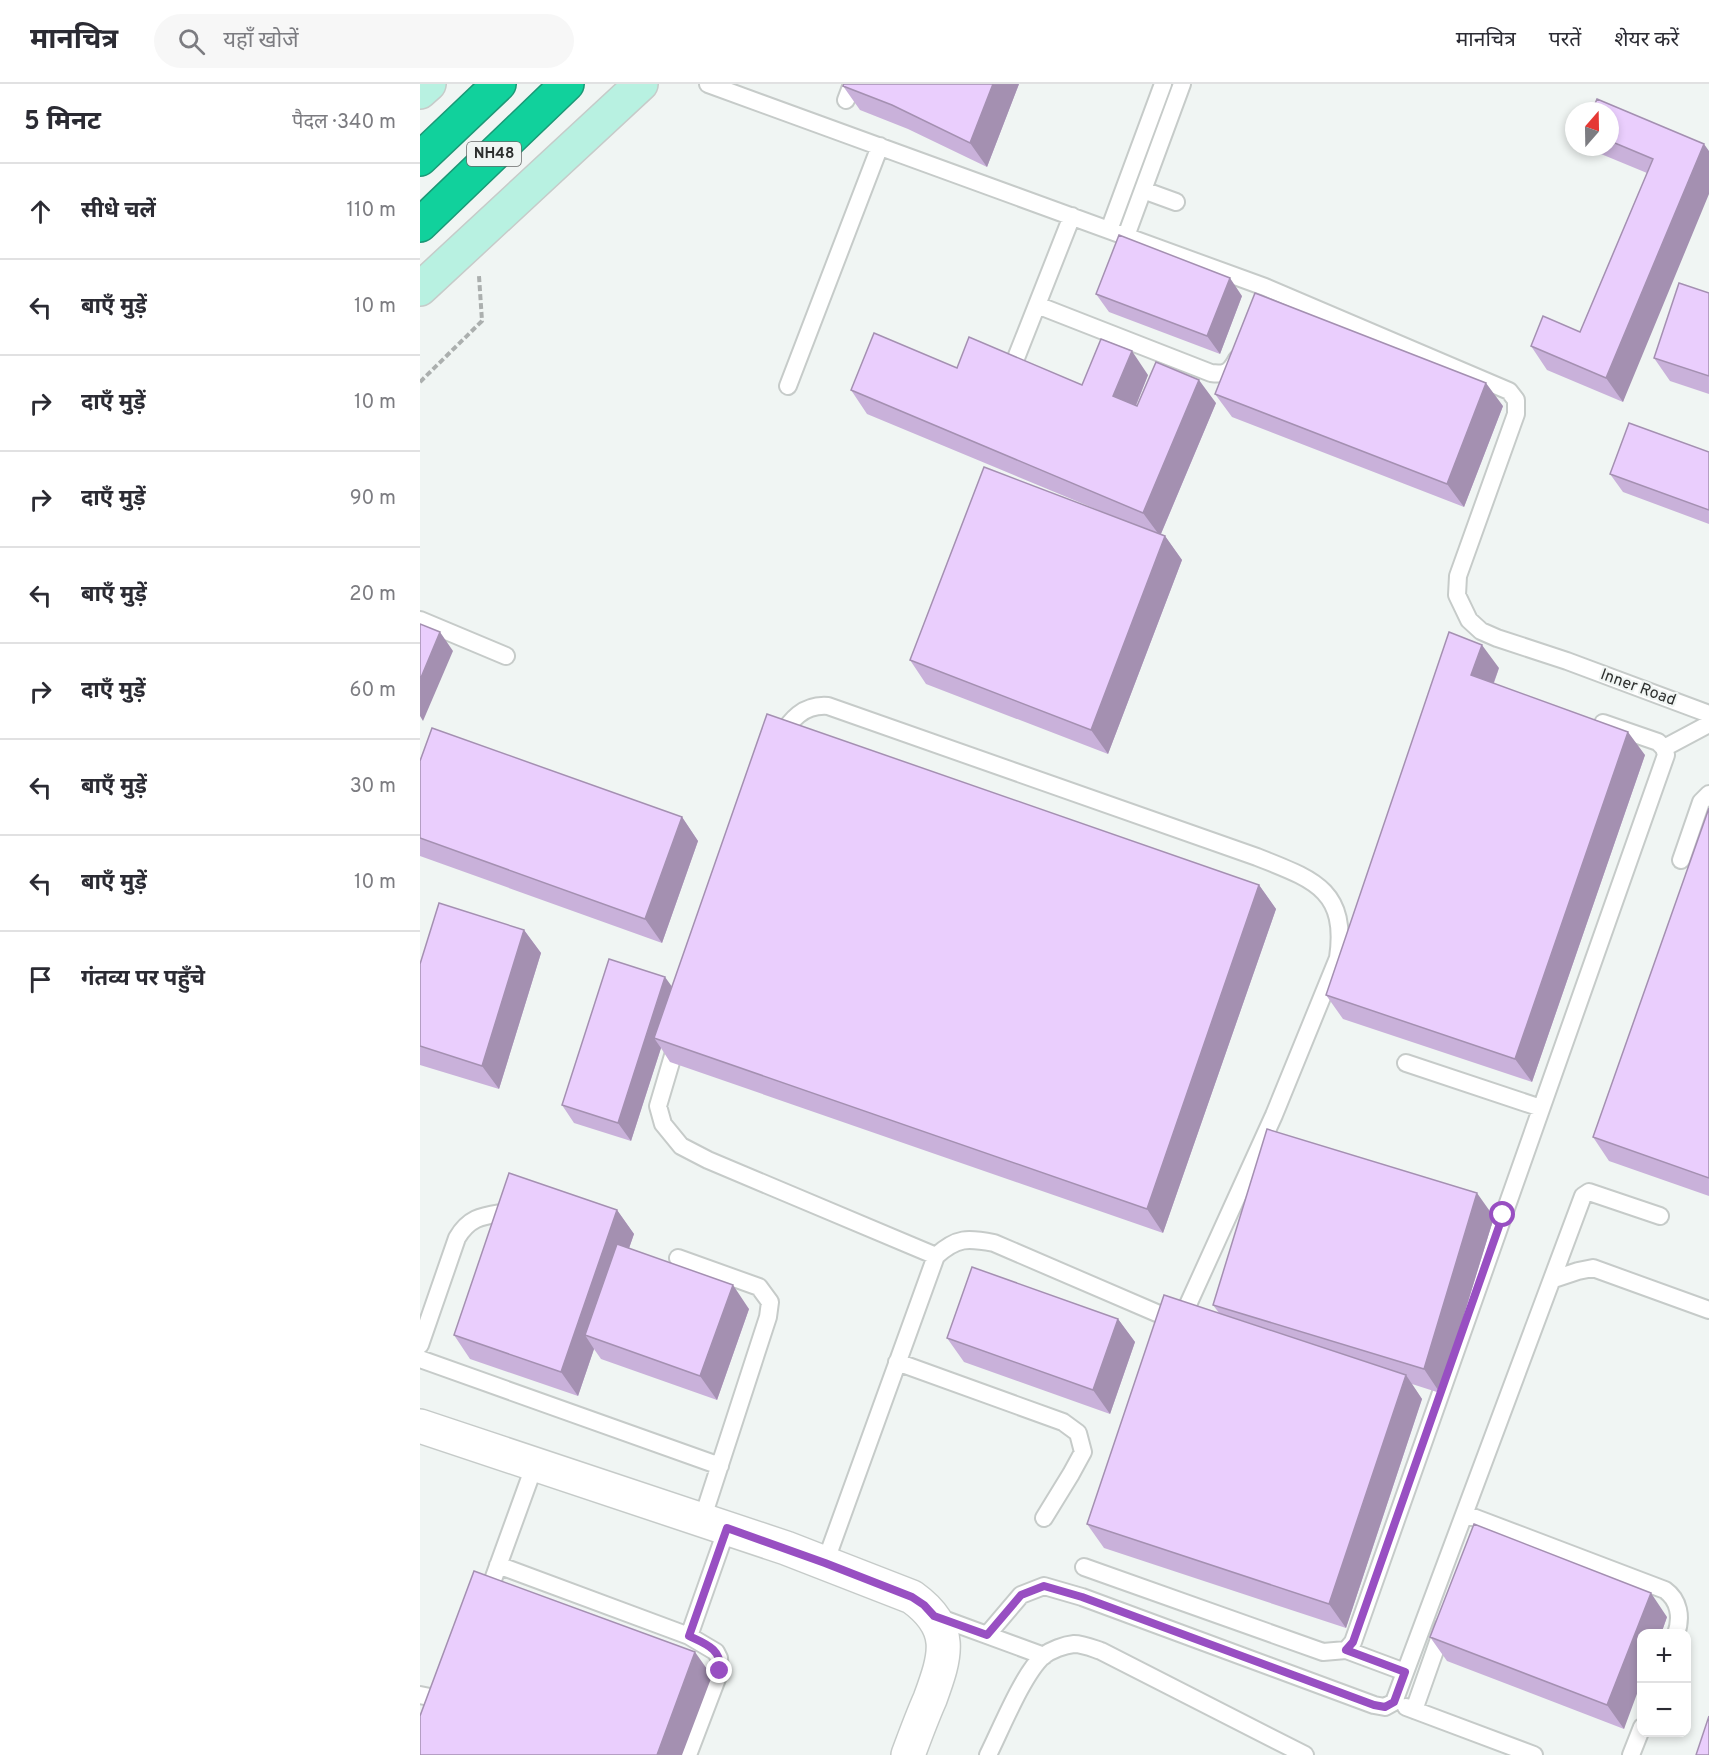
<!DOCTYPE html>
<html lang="hi">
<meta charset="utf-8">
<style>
:root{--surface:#fff;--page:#f7f7f7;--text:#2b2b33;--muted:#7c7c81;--line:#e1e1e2}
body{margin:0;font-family:Overpass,"Noto Sans Devanagari",sans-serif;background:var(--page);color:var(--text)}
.controls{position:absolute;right:18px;bottom:18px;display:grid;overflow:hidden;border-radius:12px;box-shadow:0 3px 9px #0003}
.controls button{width:54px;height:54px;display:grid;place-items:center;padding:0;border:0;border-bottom:2px solid var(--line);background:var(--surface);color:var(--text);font:30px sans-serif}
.compass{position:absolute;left:1145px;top:18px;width:54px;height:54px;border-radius:50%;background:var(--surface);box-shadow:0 3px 9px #0003;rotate:20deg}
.stop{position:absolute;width:18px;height:18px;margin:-14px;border:4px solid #984fc2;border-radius:50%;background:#fff}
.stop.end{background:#984fc2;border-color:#fff;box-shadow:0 2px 6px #0008}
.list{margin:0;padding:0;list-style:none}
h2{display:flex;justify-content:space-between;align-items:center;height:78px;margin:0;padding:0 24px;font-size:26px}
h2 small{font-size:20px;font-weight:400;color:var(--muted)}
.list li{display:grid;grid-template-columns:39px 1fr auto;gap:18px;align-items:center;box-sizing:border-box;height:96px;padding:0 24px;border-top:2px solid var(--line)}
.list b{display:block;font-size:22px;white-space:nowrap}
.list em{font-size:20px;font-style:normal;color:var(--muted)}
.icon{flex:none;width:33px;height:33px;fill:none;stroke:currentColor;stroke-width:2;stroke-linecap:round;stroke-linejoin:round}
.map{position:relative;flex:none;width:1289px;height:1671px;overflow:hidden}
header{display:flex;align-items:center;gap:36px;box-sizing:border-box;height:84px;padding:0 30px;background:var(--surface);border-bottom:2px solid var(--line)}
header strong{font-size:28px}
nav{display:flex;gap:33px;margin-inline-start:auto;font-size:21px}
.search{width:420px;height:54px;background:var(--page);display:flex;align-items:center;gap:15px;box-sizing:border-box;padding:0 21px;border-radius:33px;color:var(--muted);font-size:22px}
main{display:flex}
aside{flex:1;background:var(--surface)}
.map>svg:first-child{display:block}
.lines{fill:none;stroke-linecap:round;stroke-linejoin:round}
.lane-casing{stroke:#c6cbc9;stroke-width:20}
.street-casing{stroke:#c6cbc9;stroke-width:36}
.secondary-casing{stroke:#c6cbc9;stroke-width:36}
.highway-casing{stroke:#1b9876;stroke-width:36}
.path{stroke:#abafae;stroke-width:4;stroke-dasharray:6 3;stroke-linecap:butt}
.lane{stroke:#fff;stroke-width:16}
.street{stroke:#fff;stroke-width:33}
.secondary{stroke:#b8f1e1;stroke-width:33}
.highway{stroke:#11d19c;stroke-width:33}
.wall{fill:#c9b1da}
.shaded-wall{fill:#a490b1}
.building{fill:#eacefd;stroke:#a490b1;stroke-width:1.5}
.route{stroke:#984fc2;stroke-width:8}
.labels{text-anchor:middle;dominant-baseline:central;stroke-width:4.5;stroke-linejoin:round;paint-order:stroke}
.shield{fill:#f0f5f3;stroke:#686a69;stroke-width:1.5}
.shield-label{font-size:15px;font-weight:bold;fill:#2d2f2e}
.street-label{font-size:16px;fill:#2d2f2e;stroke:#f0f5f3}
</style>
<header>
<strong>मानचित्र</strong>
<div class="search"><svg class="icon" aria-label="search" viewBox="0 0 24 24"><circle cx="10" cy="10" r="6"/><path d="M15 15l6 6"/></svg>यहाँ खोजें</div>
<nav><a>मानचित्र</a><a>परतें</a><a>शेयर करें</a></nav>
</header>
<main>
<aside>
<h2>5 मिनट<small>पैदल · 340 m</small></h2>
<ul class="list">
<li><svg class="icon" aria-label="ahead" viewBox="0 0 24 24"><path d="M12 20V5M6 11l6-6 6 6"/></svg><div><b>सीधे चलें</b></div><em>110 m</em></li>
<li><svg class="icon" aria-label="left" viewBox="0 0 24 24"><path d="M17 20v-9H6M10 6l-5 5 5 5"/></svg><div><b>बाएँ मुड़ें</b></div><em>10 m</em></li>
<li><svg class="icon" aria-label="right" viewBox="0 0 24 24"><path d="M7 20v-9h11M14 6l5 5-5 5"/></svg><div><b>दाएँ मुड़ें</b></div><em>10 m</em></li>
<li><svg class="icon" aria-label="right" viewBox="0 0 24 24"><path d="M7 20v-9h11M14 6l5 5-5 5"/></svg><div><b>दाएँ मुड़ें</b></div><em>90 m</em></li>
<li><svg class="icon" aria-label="left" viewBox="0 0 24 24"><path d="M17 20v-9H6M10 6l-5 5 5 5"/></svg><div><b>बाएँ मुड़ें</b></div><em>20 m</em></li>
<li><svg class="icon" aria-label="right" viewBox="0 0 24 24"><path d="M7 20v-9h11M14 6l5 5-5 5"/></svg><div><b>दाएँ मुड़ें</b></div><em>60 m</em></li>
<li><svg class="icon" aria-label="left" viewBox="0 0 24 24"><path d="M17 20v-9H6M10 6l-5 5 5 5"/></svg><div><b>बाएँ मुड़ें</b></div><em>30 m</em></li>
<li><svg class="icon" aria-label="left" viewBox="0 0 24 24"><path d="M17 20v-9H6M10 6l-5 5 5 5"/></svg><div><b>बाएँ मुड़ें</b></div><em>10 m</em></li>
<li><svg class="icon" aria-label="arrive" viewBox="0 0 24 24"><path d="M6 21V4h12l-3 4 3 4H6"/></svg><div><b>गंतव्य पर पहुँचे</b></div></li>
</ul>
</aside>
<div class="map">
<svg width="1289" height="1671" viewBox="0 0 1289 1671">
<rect width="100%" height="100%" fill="#f0f5f3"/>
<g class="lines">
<!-- lane casing -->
<g class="lane-casing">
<path id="lane" d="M288,0L845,203L1089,307L1096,316V330L1038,492L1037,511L1049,536L1061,547L1077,554L1147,577L1289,630
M426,16L432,0
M723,106L756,118
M689,146L743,0
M706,152L762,0
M617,221L791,289C806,291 810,288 817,275
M596,274L652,132
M368,302L460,62
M0,536L86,572
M358,655C371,636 383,620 408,622L837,773C892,795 928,805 918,874L854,1031L766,1225C757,1232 750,1233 739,1230L574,1159C548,1154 537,1153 516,1172L405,1479
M1244,664L1289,640
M1261,776L1281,718L1289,710
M257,958L238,1022L243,1040L261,1062L288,1076L516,1172
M986,979L1121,1024
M258,1174L339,1203L350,1218L348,1233L282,1436
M1134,1195L1158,1187L1173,1184L1289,1226
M0,1261L37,1154C50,1132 64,1132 87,1128
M0,1275L300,1382
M477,1278L643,1338L658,1349L663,1368L651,1390L624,1434
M1045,1430L1245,1506C1259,1516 1262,1533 1256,1550
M78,1481L269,1552L307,1444
M664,1483L903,1568L926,1566L933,1558L1246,671L1244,664L1238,658L1183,639
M66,1515L115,1380
M515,1532L624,1572
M567,1551L601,1511L624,1502L662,1513L954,1621L965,1623L974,1618L1163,1112L1169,1108L1240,1132
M926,1566L985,1588
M0,1611L20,1615L28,1611
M986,1623L1114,1671
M994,1626L1024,1541
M268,1671L300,1587L299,1574L296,1568L269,1552
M568,1671C581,1645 603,1590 623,1572C631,1566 644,1561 654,1560C663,1560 672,1564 681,1567L885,1671
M1211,1671L1222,1643"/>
</g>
<!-- street casing -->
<g class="street-casing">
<path id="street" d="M0,1342L366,1464L492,1513C535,1544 526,1571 510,1615C502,1633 495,1652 488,1671"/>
</g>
<!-- secondary casing -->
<g class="secondary-casing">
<path id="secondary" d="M0,8L9,0
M0,205L221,0"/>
</g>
<!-- highway casing -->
<g class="highway-casing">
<path id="highway" d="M0,75L79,0
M0,141L147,0"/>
</g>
<!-- path -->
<path class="path" d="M0,298L62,237L59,192"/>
<!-- lane -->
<use href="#lane" class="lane"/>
<!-- street -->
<use href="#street" class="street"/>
<!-- secondary -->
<use href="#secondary" class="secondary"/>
<!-- highway -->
<use href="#highway" class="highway"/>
</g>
<!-- wall -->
<path class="wall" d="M424,0H599L567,83L488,45L440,26L423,2Z
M1190,27L1284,60L1203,318L1127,286L1111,262L1160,248L1227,89L1181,70L1176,63H1190Z
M1289,209V310L1250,297L1234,274Z
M676,210L822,212L800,270L689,228Z
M537,284L662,301L728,291L716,322H717L796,319L741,450L745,452L762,476L688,670L506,600L490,576L678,426L447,330L431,306Z
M795,310L1083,322L1044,423L812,333Z
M1289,368V440L1203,408L1190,390Z
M1079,584L1074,599L1225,671L1112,998L923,935L906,911Z
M0,677L262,733L278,757L242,859L0,772Z
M1289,724V1112L1189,1077L1173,1053Z
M839,801L856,825L743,1149L250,978L241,964L211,1057L154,1039L142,1021L252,903Z
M104,846L121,869L79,1005L0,981V880Z
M197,1126L214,1150L209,1164L329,1225L297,1316L181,1275L174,1265L158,1312L50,1275L34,1251Z
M1074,1133L1020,1309L992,1300L1002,1315L926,1544L684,1464L667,1440L799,1229L793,1221Z
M698,1235L715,1258L690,1330L544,1278L527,1254Z
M1247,1533L1241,1550H1221L1204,1645L1027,1577L1010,1553Z"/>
<!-- shaded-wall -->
<path class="shaded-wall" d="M573,0H599L567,83L550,59Z
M1284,60L1289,67V110L1203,318L1186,294Z
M810,194L822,212L800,270L787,252Z
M712,267L728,291L710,336L693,312Z
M779,296L796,319L740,452L723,429Z
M1066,299L1083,322L1044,423L1027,400Z
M745,452L762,476L688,670L671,646Z
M20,548L33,567L3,637L0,632V596Z
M1062,561L1079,584L1068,614L1051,591Z
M1208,648L1225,671L1112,998L1095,975Z
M262,733L278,757L242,859L225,835Z
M839,801L856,825L743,1149L727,1125Z
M104,846L121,869L79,1005L62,982Z
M245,893L258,911L234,954L241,964L211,1057L198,1039Z
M1057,1109L1074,1133L1020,1309L1004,1285Z
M197,1126L214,1150L177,1256L165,1251L174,1265L158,1312L141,1288Z
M313,1201L329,1225L297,1316L280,1292Z
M698,1235L715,1258L690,1330L673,1306Z
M986,1291L1002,1315L926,1544L909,1520Z
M1231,1509L1247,1533L1241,1550H1221V1599L1204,1645L1187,1621Z
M275,1568L292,1592L262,1671H237Z"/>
<!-- building -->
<path class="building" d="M424,0H573L550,59L472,21L423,2Z
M1177,15L1284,60L1186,294L1111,262L1123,232L1160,248L1233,75L1190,57V27H1172Z
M699,151L810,194L787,252L676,210Z
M1259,199L1289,209V292L1234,274Z
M835,209L1066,299L1027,400L795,310Z
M454,249L537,284L549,253L662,301L681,255L712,267L693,312L717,322L736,278L779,296L723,429L431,306Z
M1209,339L1289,368V426L1190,390Z
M564,383L745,452L671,646L490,576Z
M0,540L20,548L0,596Z
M1029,548L1062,561L1051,591L1208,648L1095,975L906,911Z
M347,630L839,801L727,1125L234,954Z
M12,644L262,733L225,835L0,754V677Z
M1289,724V1094L1173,1053Z
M19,819L104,846L62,982L0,962V880Z
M189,875L245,893L198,1039L142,1021Z
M847,1045L1057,1109L1004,1285L793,1221Z
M89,1089L197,1126L141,1288L34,1251Z
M197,1160L313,1201L280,1292L165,1251Z
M552,1183L698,1235L673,1306L527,1254Z
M744,1211L986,1291L909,1520L667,1440Z
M1054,1440L1231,1509L1187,1621L1010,1553Z
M54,1487L275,1568L237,1671H0V1632Z
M1289,1632V1671H1276Z"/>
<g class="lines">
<!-- route -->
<path class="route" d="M300,1587C302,1565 286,1560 269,1552L307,1444L405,1479L492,1513L504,1521L514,1532L567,1551L601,1511L624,1502L662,1513L954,1621L965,1623L974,1618L985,1588L926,1566L933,1558L1083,1131"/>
</g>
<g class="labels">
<!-- shield labels -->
<rect class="shield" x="47" y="58" width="54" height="24" rx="4.5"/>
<g class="shield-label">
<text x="74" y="70">NH48</text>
</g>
<!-- street labels -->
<g class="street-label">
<text transform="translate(1218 604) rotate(20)">Inner Road</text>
</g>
</g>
</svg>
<div class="controls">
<button>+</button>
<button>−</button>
</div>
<svg class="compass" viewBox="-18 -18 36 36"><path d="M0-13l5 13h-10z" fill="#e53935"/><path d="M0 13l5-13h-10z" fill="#7c7c81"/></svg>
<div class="stop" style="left:1083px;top:1131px"></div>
<div class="stop end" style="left:300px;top:1587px"></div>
</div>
</main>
